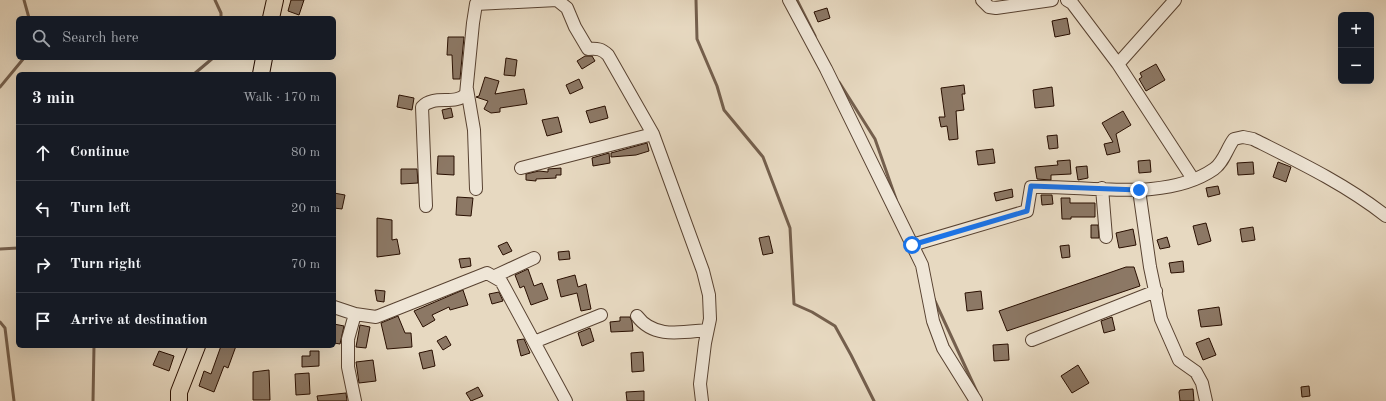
<!DOCTYPE html>
<meta charset="utf-8">
<style>
:root{--surface:#171b24;--page:#20242c;--text:#f1f3f6;--muted:#9ea1a6;--line:#363941}
body{margin:0;font-family:"Old Standard TT",serif;background:var(--page);color:var(--text)}
.controls{position:absolute;right:12px;top:12px;display:grid;overflow:hidden;border-radius:6px;box-shadow:0 4px 16px #0002}
.controls button{width:36px;height:36px;display:grid;place-items:center;padding:0;border:0;border-bottom:1px solid var(--line);background:var(--surface);color:var(--text);font:20px sans-serif}
.stop{position:absolute;width:12px;height:12px;margin:-9px;border:3px solid #1a73e8;border-radius:50%;background:#fff}
.stop.end{background:#1a73e8;border-color:#fff;box-shadow:0 1px 4px #0008}
.list{margin:0;padding:0;list-style:none}
h2{display:flex;justify-content:space-between;align-items:center;height:52px;margin:0;padding:0 16px;font-size:17px}
h2 small{font-size:13px;font-weight:400;color:var(--muted)}
.list li{display:grid;grid-template-columns:26px 1fr auto;gap:12px;align-items:center;box-sizing:border-box;height:56px;padding:0 16px;border-top:1px solid var(--line)}
.list b{display:block;font-size:15px;white-space:nowrap}
.list em{font-size:13px;font-style:normal;color:var(--muted)}
.icon{flex:none;width:22px;height:22px;fill:none;stroke:currentColor;stroke-width:2;stroke-linecap:round;stroke-linejoin:round}
.map{position:relative;flex:none;width:1386px;height:401px;overflow:hidden}
.search{position:absolute;background:var(--surface);box-shadow:0 4px 16px #0002;left:16px;top:16px;width:320px;height:44px;display:flex;align-items:center;gap:10px;box-sizing:border-box;padding:0 14px;border-radius:6px;color:var(--muted);font-size:15px}
.panel{position:absolute;background:var(--surface);box-shadow:0 4px 16px #0002;left:16px;top:72px;width:320px;height:276px;border-radius:6px}
.map>svg:first-child{display:block}
.lines{fill:none;stroke-linecap:round;stroke-linejoin:round}
.stream{stroke:#745f4d;stroke-width:3}
.building{fill:#8c7865;stroke:#290f01}
.minor-casing{stroke:#584231;stroke-width:14}
.major-casing{stroke:#290f01;stroke-width:18}
.minor{stroke:#efe6d7;stroke-width:12}
.major{stroke:#e7d9c1;stroke-width:16}
.route{stroke:#1a73e8;stroke-width:5}
</style>
<div class="map">
<svg width="1386" height="401" viewBox="0 0 1386 401">
<rect width="100%" height="100%" fill="#e7d9c1"/>
<filter id="stains"><feTurbulence type="fractalNoise" baseFrequency=".005" numOctaves="4"/><feColorMatrix values="0 0 0 0 .2 0 0 0 0 .09 0 0 0 0 .02 0 0 0 .5 -.17"/></filter>
<radialGradient id="worn" r=".72"><stop offset=".6" stop-color="#630" stop-opacity="0"/><stop offset="1" stop-color="#630" stop-opacity=".3"/></radialGradient>
<g class="lines">
<!-- stream -->
<path class="stream" d="M24,0L29,18
M215,0L221,13V18
M696,0L697,39L717,86L724,110L763,157L790,228L794,304L812,312L835,326L851,355L874,401
M797,0L815,36
M194,74L213,58
M839,82L875,139L896,199
M0,87L24,58
M0,249L18,248
M934,299L977,392
M0,322L5,328L14,401
M93,401L94,346"/>
</g>
<!-- building -->
<path class="building" d="M291,0H304L299,15L288,11Z
M827,8L830,18L818,22L814,12Z
M1067,18L1070,34L1055,37L1052,21Z
M448,37H464L460,79H453L452,55H447Z
M585,56H592L595,61L582,69L577,61Z
M506,58L517,60L515,76L504,75Z
M1156,64L1165,80L1146,91L1139,79L1142,77L1140,73Z
M485,77L499,81L495,94L524,89L527,104L500,108V112L491,113L484,109L488,101L476,97L479,96Z
M579,79L583,88L570,94L566,85Z
M964,85L965,94H962L964,110L956,111L958,139L949,140L947,126L941,127L939,117H945L941,88Z
M1052,87L1054,106L1035,108L1033,90Z
M399,95L414,98L412,110L397,107Z
M605,106L608,118L590,123L586,111Z
M451,108L453,117L444,119L442,110Z
M1123,111L1131,125L1116,134L1120,152L1107,155L1104,144L1113,142L1102,123Z
M558,117L562,132L547,136L542,120Z
M1057,135L1058,148L1049,149L1047,136Z
M647,143L649,151L636,155L611,157V153Z
M993,149L995,163L978,165L976,151Z
M609,153L610,163L593,166L592,158Z
M438,156H454V175L437,174Z
M1070,160L1071,174L1051,175V180L1037,179L1035,167L1058,165L1057,161Z
M1150,160L1151,172L1139,173L1138,161Z
M1253,162L1254,174L1238,175L1237,163Z
M1278,162L1291,167L1286,182L1273,177Z
M1087,166L1088,178L1078,180L1076,167Z
M561,168V175H556V178L536,179V181L526,180V174L539,171L548,172V169Z
M401,169H417L418,183L401,184Z
M1218,186L1220,194L1208,197L1206,188Z
M1012,189L1013,197L996,201L994,193Z
M334,193L345,195L342,209L334,208Z
M1041,195H1052L1053,204L1042,205Z
M457,197L473,198L471,216L456,215Z
M1061,198H1070V203H1095V217H1071V219H1062Z
M377,218L392,220V240L397,239L400,254L377,257Z
M1206,223L1211,241L1198,245L1193,226Z
M1091,225H1098L1099,238H1091Z
M1253,227L1255,240L1242,242L1240,229Z
M1133,229L1136,245L1119,248L1116,233Z
M769,236L773,253L763,255L759,238Z
M1167,237L1170,247L1160,249L1157,240Z
M507,242L512,251L503,255L498,246Z
M1069,245L1070,257L1062,258L1060,246Z
M569,251L570,259L559,260L558,252Z
M470,258L471,266L461,268L459,259Z
M1183,261L1184,272L1171,273L1169,263Z
M1126,267H1134L1140,286L1007,331L999,311Z
M528,269L534,286L542,283L548,299L531,305L524,286L520,288L515,275Z
M575,275L578,287L586,284L591,309L581,311L577,293L561,297L557,280Z
M375,290L385,291L384,302L377,301Z
M463,290L468,305L450,310L449,307L432,315L435,320L423,327L414,311Z
M981,291L983,309L967,311L965,293Z
M499,292L503,301L492,304L489,294Z
M1219,307L1222,325L1201,327L1198,310Z
M398,316L405,333H411L412,347L387,349L381,323Z
M620,317H630L632,322L633,331L611,332L610,322L620,321Z
M1112,317L1115,330L1104,333L1101,321Z
M334,324L344,326L340,344L334,343Z
M360,325L370,327L366,348L356,347Z
M590,328L594,341L582,346L578,333Z
M446,336L451,345L443,350L437,341Z
M1209,338L1216,355L1203,360L1196,343Z
M524,339L530,353L521,356L517,340Z
M1008,344L1009,360L994,361L993,345Z
M221,346H236L228,368L224,366L214,392L199,386L204,371L211,374Z
M432,350L435,366L423,369L419,353Z
M159,351L174,356L169,371L153,365Z
M310,351H319V366L302,367V356H310Z
M643,352L644,371L632,372L631,353Z
M373,360L376,381L359,383L356,362Z
M1078,365L1089,383L1072,393L1061,376Z
M269,370L270,400H253V372Z
M309,373L310,394L296,395L295,374Z
M1309,386L1310,396L1302,397L1301,387Z
M478,387L483,396L471,401L466,393Z
M1193,389L1194,401H1180L1179,392L1180,390Z
M644,391V401H627L626,392Z
M346,393L347,401H318L317,396Z"/>
<g class="lines">
<!-- minor casing -->
<g class="minor-casing">
<path id="minor" d="M789,0L826,69L922,265L933,321L943,348L976,401
M982,0L989,7L996,8L1052,0
M1067,0L1072,3L1118,64L1193,179
M1118,64L1175,0
M467,89L474,130L476,189
M521,168L653,134
M1102,188L1106,237
M1139,190L1150,267L1161,319L1179,360L1196,372L1202,383L1206,401
M426,206L422,107C434,94 455,106 466,94L473,23L476,4L557,0L567,8L575,27L588,49C597,48 602,49 608,55L653,134L703,271L709,295L710,319L705,343L700,384L702,401
M912,245L1027,211L1031,187C1087,185 1165,203 1214,169C1224,162 1227,148 1234,139L1243,137L1253,139C1299,162 1345,184 1386,216
M495,276L534,258
M334,307L355,314L376,317L487,273L501,281L566,401
M355,314L348,339V367L355,401
M637,316C654,339 682,332 707,330
M1032,340L1156,291
M534,342L601,315"/>
</g>
<!-- major casing -->
<g class="major-casing">
<path id="major" d="M271,18L275,0
M261,74L264,58
M179,401V392L197,346"/>
</g>
<!-- minor -->
<use href="#minor" class="minor"/>
<!-- major -->
<use href="#major" class="major"/>
</g>
<g class="lines">
<!-- route -->
<path class="route" d="M912,245L1027,211L1031,186L1139,190"/>
</g>
<rect width="100%" height="100%" filter="url(#stains)"/>
<rect width="100%" height="100%" fill="url(#worn)"/>
</svg>
<div class="controls">
<button>+</button>
<button>−</button>
</div>
<div class="stop" style="left:912px;top:245px"></div>
<div class="stop end" style="left:1139px;top:190px"></div>
<div class="search"><svg class="icon" aria-label="search" viewBox="0 0 24 24"><circle cx="10" cy="10" r="6"/><path d="M15 15l6 6"/></svg>Search here</div>
<section class="panel">
<h2>3 min<small>Walk · 170 m</small></h2>
<ul class="list">
<li><svg class="icon" aria-label="ahead" viewBox="0 0 24 24"><path d="M12 20V5M6 11l6-6 6 6"/></svg><div><b>Continue</b></div><em>80 m</em></li>
<li><svg class="icon" aria-label="left" viewBox="0 0 24 24"><path d="M17 20v-9H6M10 6l-5 5 5 5"/></svg><div><b>Turn left</b></div><em>20 m</em></li>
<li><svg class="icon" aria-label="right" viewBox="0 0 24 24"><path d="M7 20v-9h11M14 6l5 5-5 5"/></svg><div><b>Turn right</b></div><em>70 m</em></li>
<li><svg class="icon" aria-label="arrive" viewBox="0 0 24 24"><path d="M6 21V4h12l-3 4 3 4H6"/></svg><div><b>Arrive at destination</b></div></li>
</ul>
</section>
</div>
